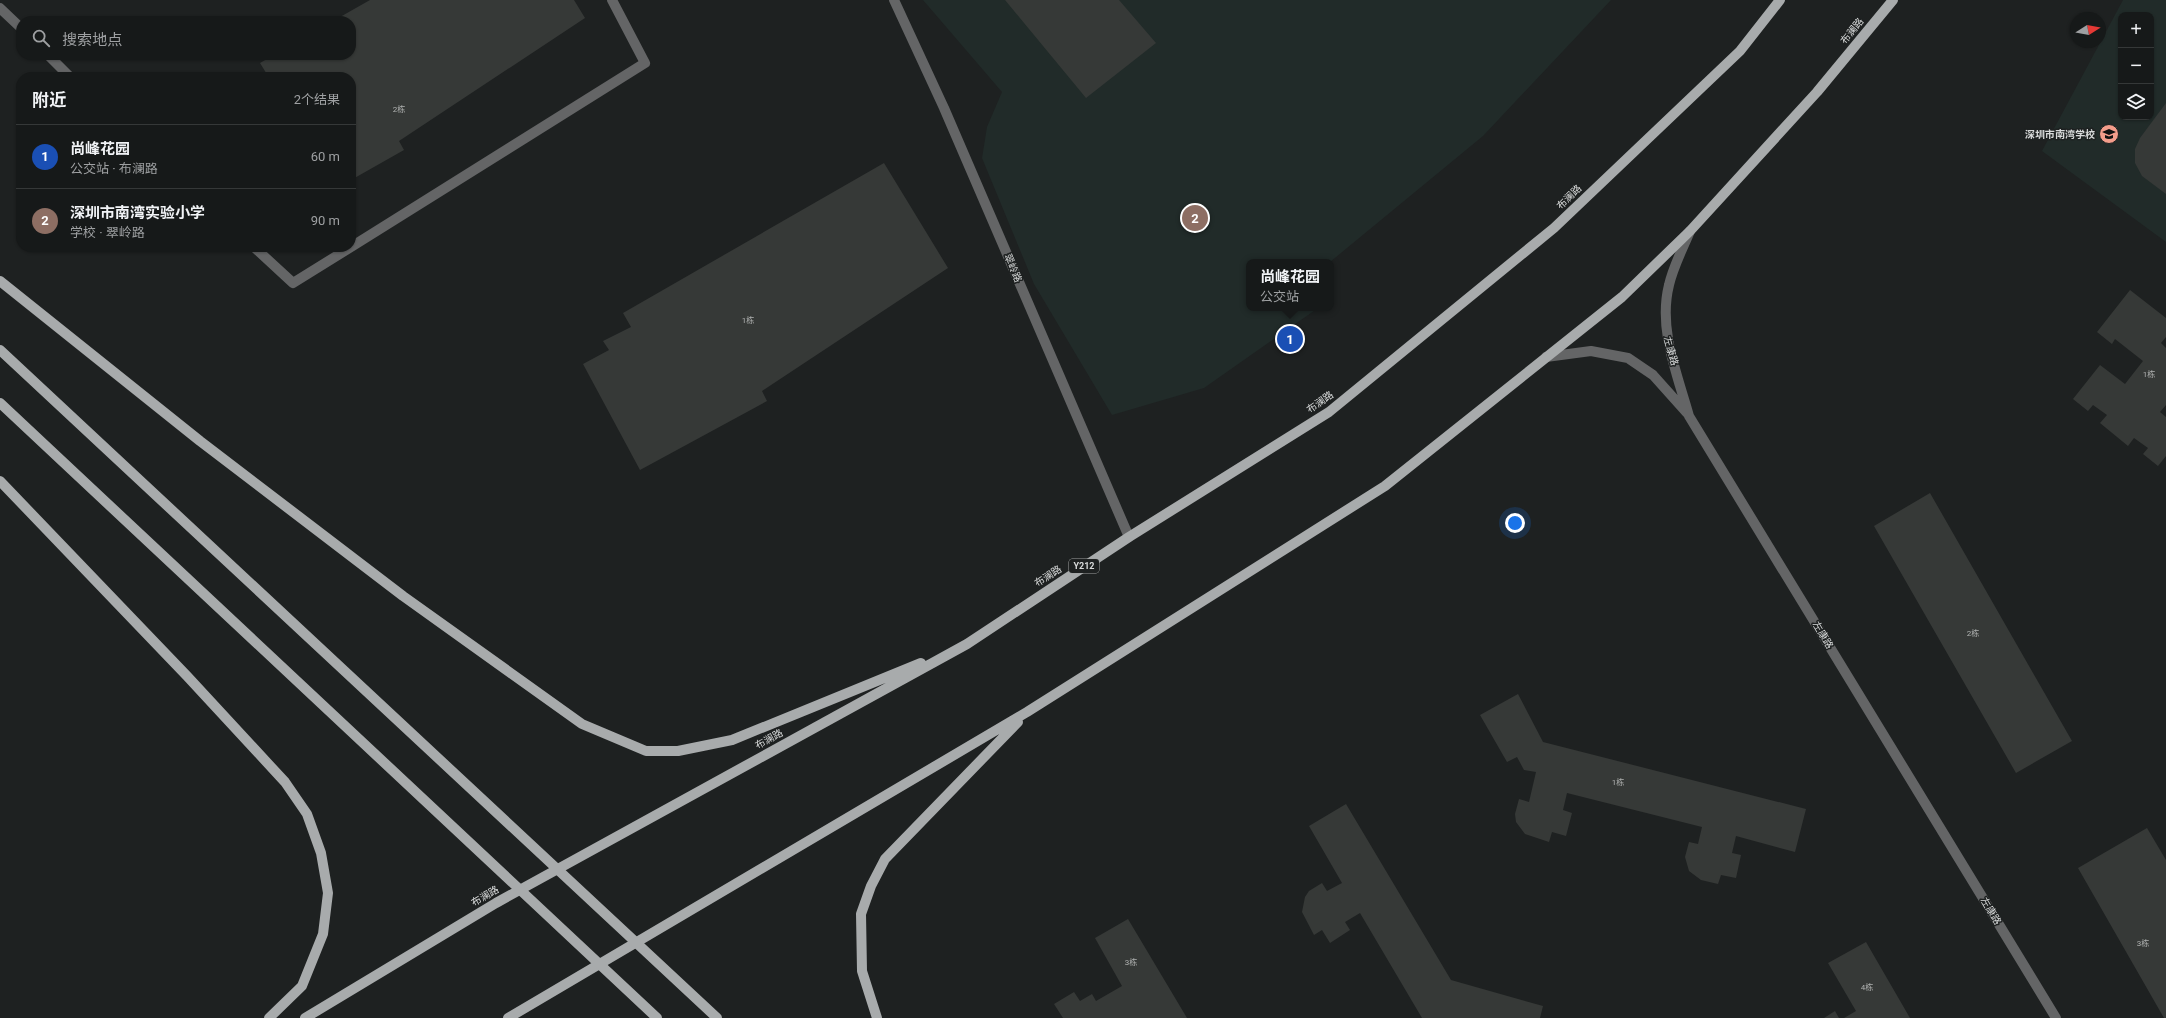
<!DOCTYPE html>
<html lang="zh">
<meta charset="utf-8">
<style>
:root{--surface:#161919;--page:#1f2222;--text:#f1f3f6;--muted:#9ea0a2;--line:#353838;--accent:#f49d8b}
body{margin:0;font-family:Roboto,"Noto Sans SC",sans-serif;background:var(--page);color:var(--text)}
.controls{position:absolute;right:12px;top:12px;display:grid;overflow:hidden;border-radius:8px;box-shadow:0 1px 3px #0004}
.controls button{width:36px;height:36px;display:grid;place-items:center;padding:0;border:0;border-bottom:1px solid var(--line);background:var(--surface);color:var(--text);font:20px sans-serif}
.compass{position:absolute;left:2070px;top:12px;width:36px;height:36px;border-radius:50%;background:var(--surface);box-shadow:0 1px 3px #0004;rotate:79deg}
.you{position:absolute;left:1515px;top:523px;width:14px;height:14px;margin:-10px;border:3px solid #fff;border-radius:50%;background:#1a73e8;box-shadow:0 0 0 6px #1a73e833}
.badge{display:grid;place-items:center;width:26px;height:26px;border-radius:50%;background:var(--accent);color:#fff;font-size:13px;font-weight:700}
.pin{position:absolute;translate:-50% -50%;border:2px solid #fff;box-shadow:0 1px 4px #0006}
.popup{position:absolute;left:1246px;top:259px;width:88px;height:52px;box-sizing:border-box;display:grid;place-content:center;border-radius:8px;background:var(--surface);filter:drop-shadow(0 1px 3px #0005);font-size:13px;white-space:nowrap;color:var(--muted)}
.popup b{font-size:15px;color:var(--text)}
.popup::after{content:'';position:absolute;left:50%;top:100%;margin-left:-8px;border:8px solid transparent;border-top-color:var(--surface)}
.list{margin:0;padding:0;list-style:none}
h2{display:flex;justify-content:space-between;align-items:center;height:52px;margin:0;padding:0 16px;font-size:17px}
h2 small{font-size:13px;font-weight:400;color:var(--muted)}
.list li{display:grid;grid-template-columns:26px 1fr auto;gap:12px;align-items:center;box-sizing:border-box;height:64px;padding:0 16px;border-top:1px solid var(--line)}
.list b{display:block;font-size:15px;white-space:nowrap}
.list p{margin:0;font-size:13px;white-space:nowrap;color:var(--muted)}
.list em{font-size:13px;font-style:normal;color:var(--muted)}
.icon{flex:none;width:22px;height:22px;fill:none;stroke:currentColor;stroke-width:2;stroke-linecap:round;stroke-linejoin:round}
.map{position:relative;flex:none;width:2166px;height:1018px;overflow:hidden}
.search{position:absolute;background:var(--surface);box-shadow:0 1px 3px #0004;left:16px;top:16px;width:340px;height:44px;display:flex;align-items:center;gap:10px;box-sizing:border-box;padding:0 14px;border-radius:16px;color:var(--muted);font-size:15px}
.panel{position:absolute;background:var(--surface);box-shadow:0 1px 3px #0004;left:16px;top:72px;width:340px;height:180px;border-radius:16px}
.map>svg:first-child{display:block}
.built{fill:#212b29;fill-rule:evenodd}
.building{fill:#363937}
.lines{fill:none;stroke-linecap:round;stroke-linejoin:round}
.minor{stroke:#646566;stroke-width:10}
.major{stroke:#a8abac;stroke-width:10}
.major-bridge{stroke:#a8abac;stroke-width:10}
.labels{text-anchor:middle;dominant-baseline:central;stroke-width:3;stroke-linejoin:round;paint-order:stroke}
.number-label{font-size:8px;fill:#b0b2b1}
.shield{fill:#1e2121;stroke:#a0a2a2;stroke-width:1}
.shield-label{font-size:9px;font-weight:bold;fill:#d8dada}
.street-label{font-size:10px;fill:#d8dada;stroke:#1e2121}
.poi-label{font-size:10px;font-weight:bold;fill:#d8dada;stroke:#1e2121;text-anchor:end}
</style>
<div class="map">
<svg width="2166" height="1018" viewBox="0 0 2166 1018">
<rect width="100%" height="100%" fill="#1e2121"/>
<!-- built -->
<path class="built" d="M923,0H1611L1483,136L1330,262H1249V308H1318L1204,388L1112,415L1034,284L982,158L987,127L1002,92Z
M2123,0H2166V242L2042,151ZM2121,15H2151V117H2121Z"/>
<!-- building -->
<path class="building" d="M370,0H574L585,18L399,141L404,150L351,180V77H266L268,76L260,63L274,55H351V21H333Z
M1005,0H1119L1156,43L1086,98Z
M2166,103V194L2142,176L2135,163V149L2140,138Z
M884,163L948,268L762,391L767,401L640,470L583,364L609,350L603,341L631,327L623,313Z
M2130,290L2166,318V337L2161,343L2166,348V405L2160,412L2166,417V456L2158,466L2143,454L2148,448L2134,438L2128,446L2100,423L2107,415L2093,405L2088,411L2073,399L2100,365L2125,384L2143,361L2115,339L2112,344L2097,332Z
M1930,493L2072,741L2016,773L1874,526Z
M1518,694L1543,742L1806,809L1795,852L1736,836L1732,853L1741,855L1736,878L1721,875L1718,884L1701,880L1689,871L1685,857L1689,842L1698,844L1702,827L1567,793L1563,810L1572,813L1566,836L1552,832L1549,842L1525,834L1516,822L1515,814L1519,799L1529,802L1536,772L1524,770L1517,757L1507,762L1480,715Z
M1346,804L1451,980L1543,1006L1540,1018H1422L1360,913L1345,922L1350,930L1330,943L1322,930L1314,935L1302,912L1305,897L1309,891L1322,883L1327,891L1342,883L1309,826Z
M2147,828L2166,860V1018H2164L2078,868Z
M1128,919L1187,1018H1063L1054,1004L1074,992L1080,1001L1092,994L1096,1001L1122,986L1095,938Z
M1866,942L1910,1018H1844L1856,1011L1828,963Z
M1835,1011L1839,1018H1824Z"/>
<g class="lines">
<!-- minor -->
<path class="minor" d="M894,0L944,108L1129,537
M0,8L21,28
M48,55L70,77
M1690,231C1683,248 1673,267 1669,285C1658,329 1677,373 1689,416L2056,1018
M254,247L293,283L351,247
M351,247L645,63L612,0
M1546,357L1591,351L1628,358L1653,375L1687,413"/>
<!-- major -->
<path class="major" d="M0,281L200,441L403,596L582,724L646,751H678L732,740L921,663
M0,481L187,676L285,782L307,814L321,853L328,893L323,934L302,986L269,1018
M305,1018L496,903L967,644L1129,537L1329,412L1554,228L1740,51L1780,0
M508,1018L1027,712L1385,486L1622,297L1690,231L1817,92L1893,0
M877,1018L862,971L861,914L871,886L885,859L1018,722"/>
<!-- major-bridge -->
<path class="major-bridge" d="M0,350L717,1018
M0,403L657,1018"/>
</g>
<!-- icons -->
<defs>
<g id="school-disc" transform="scale(1)"><circle r="9.5" fill="#f49d8b" stroke="#1e2121"/><path d="M0-5L7-2L0 1L-7-2ZM-4 1L0 2.5L4 1V4Q0 6-4 4Z" fill="#111"/></g>
</defs>
<g fill-rule="evenodd">
<use href="#school-disc" x="2109" y="134"/>
</g>
<g class="labels">
<!-- number labels -->
<g class="number-label">
<text x="399" y="109">2栋</text>
<text x="748" y="320">1栋</text>
<text x="2149" y="374">1栋</text>
<text x="1973" y="633">2栋</text>
<text x="1618" y="782">1栋</text>
<text x="2143" y="943">3栋</text>
<text x="1131" y="962">3栋</text>
<text x="1867" y="987">4栋</text>
</g>
<!-- shield labels -->
<rect class="shield" x="1069" y="559" width="30" height="14" rx="3"/>
<g class="shield-label">
<text x="1084" y="566">Y212</text>
</g>
<!-- street labels -->
<g class="street-label">
<text transform="translate(1852 31) rotate(-51)">布澜路</text>
<text transform="translate(1569 197) rotate(-44)">布澜路</text>
<text transform="translate(1013 268) rotate(67)">翠岭路</text>
<text transform="translate(1671 351) rotate(74)">左康路</text>
<text transform="translate(1320 402) rotate(-35)">布澜路</text>
<text transform="translate(1048 576) rotate(-33)">布澜路</text>
<text transform="translate(1823 635) rotate(59)">左康路</text>
<text transform="translate(769 739) rotate(-29)">布澜路</text>
<text transform="translate(485 896) rotate(-30)">布澜路</text>
<text transform="translate(1991 911) rotate(59)">左康路</text>
</g>
<!-- poi labels -->
<g class="poi-label">
<text x="2095" y="134">深圳市南湾学校</text>
</g>
</g>
</svg>
<div class="controls">
<button>+</button>
<button>−</button>
<button><svg class="icon" aria-label="layers" viewBox="0 0 24 24"><path d="M12 4l9 5-9 5-9-5zM3 14l9 5 9-5"/></svg></button>
</div>
<svg class="compass" viewBox="-18 -18 36 36"><path d="M0-13l5 13h-10z" fill="#e53935"/><path d="M0 13l5-13h-10z" fill="#9ea0a2"/></svg>
<div class="you"></div>
<div class="pin badge" style="left:1290px;top:339px;background:#1a4fb4">1</div>
<div class="popup"><b>尚峰花园</b>公交站</div>
<div class="pin badge" style="left:1195px;top:218px;background:#8d6e63">2</div>
<div class="search"><svg class="icon" aria-label="search" viewBox="0 0 24 24"><circle cx="10" cy="10" r="6"/><path d="M15 15l6 6"/></svg>搜索地点</div>
<section class="panel">
<h2>附近<small>2个结果</small></h2>
<ul class="list">
<li><span class="badge" style="background:#1a4fb4">1</span><div><b>尚峰花园</b><p>公交站 · 布澜路</p></div><em>60 m</em></li>
<li><span class="badge" style="background:#8d6e63">2</span><div><b>深圳市南湾实验小学</b><p>学校 · 翠岭路</p></div><em>90 m</em></li>
</ul>
</section>
</div>
